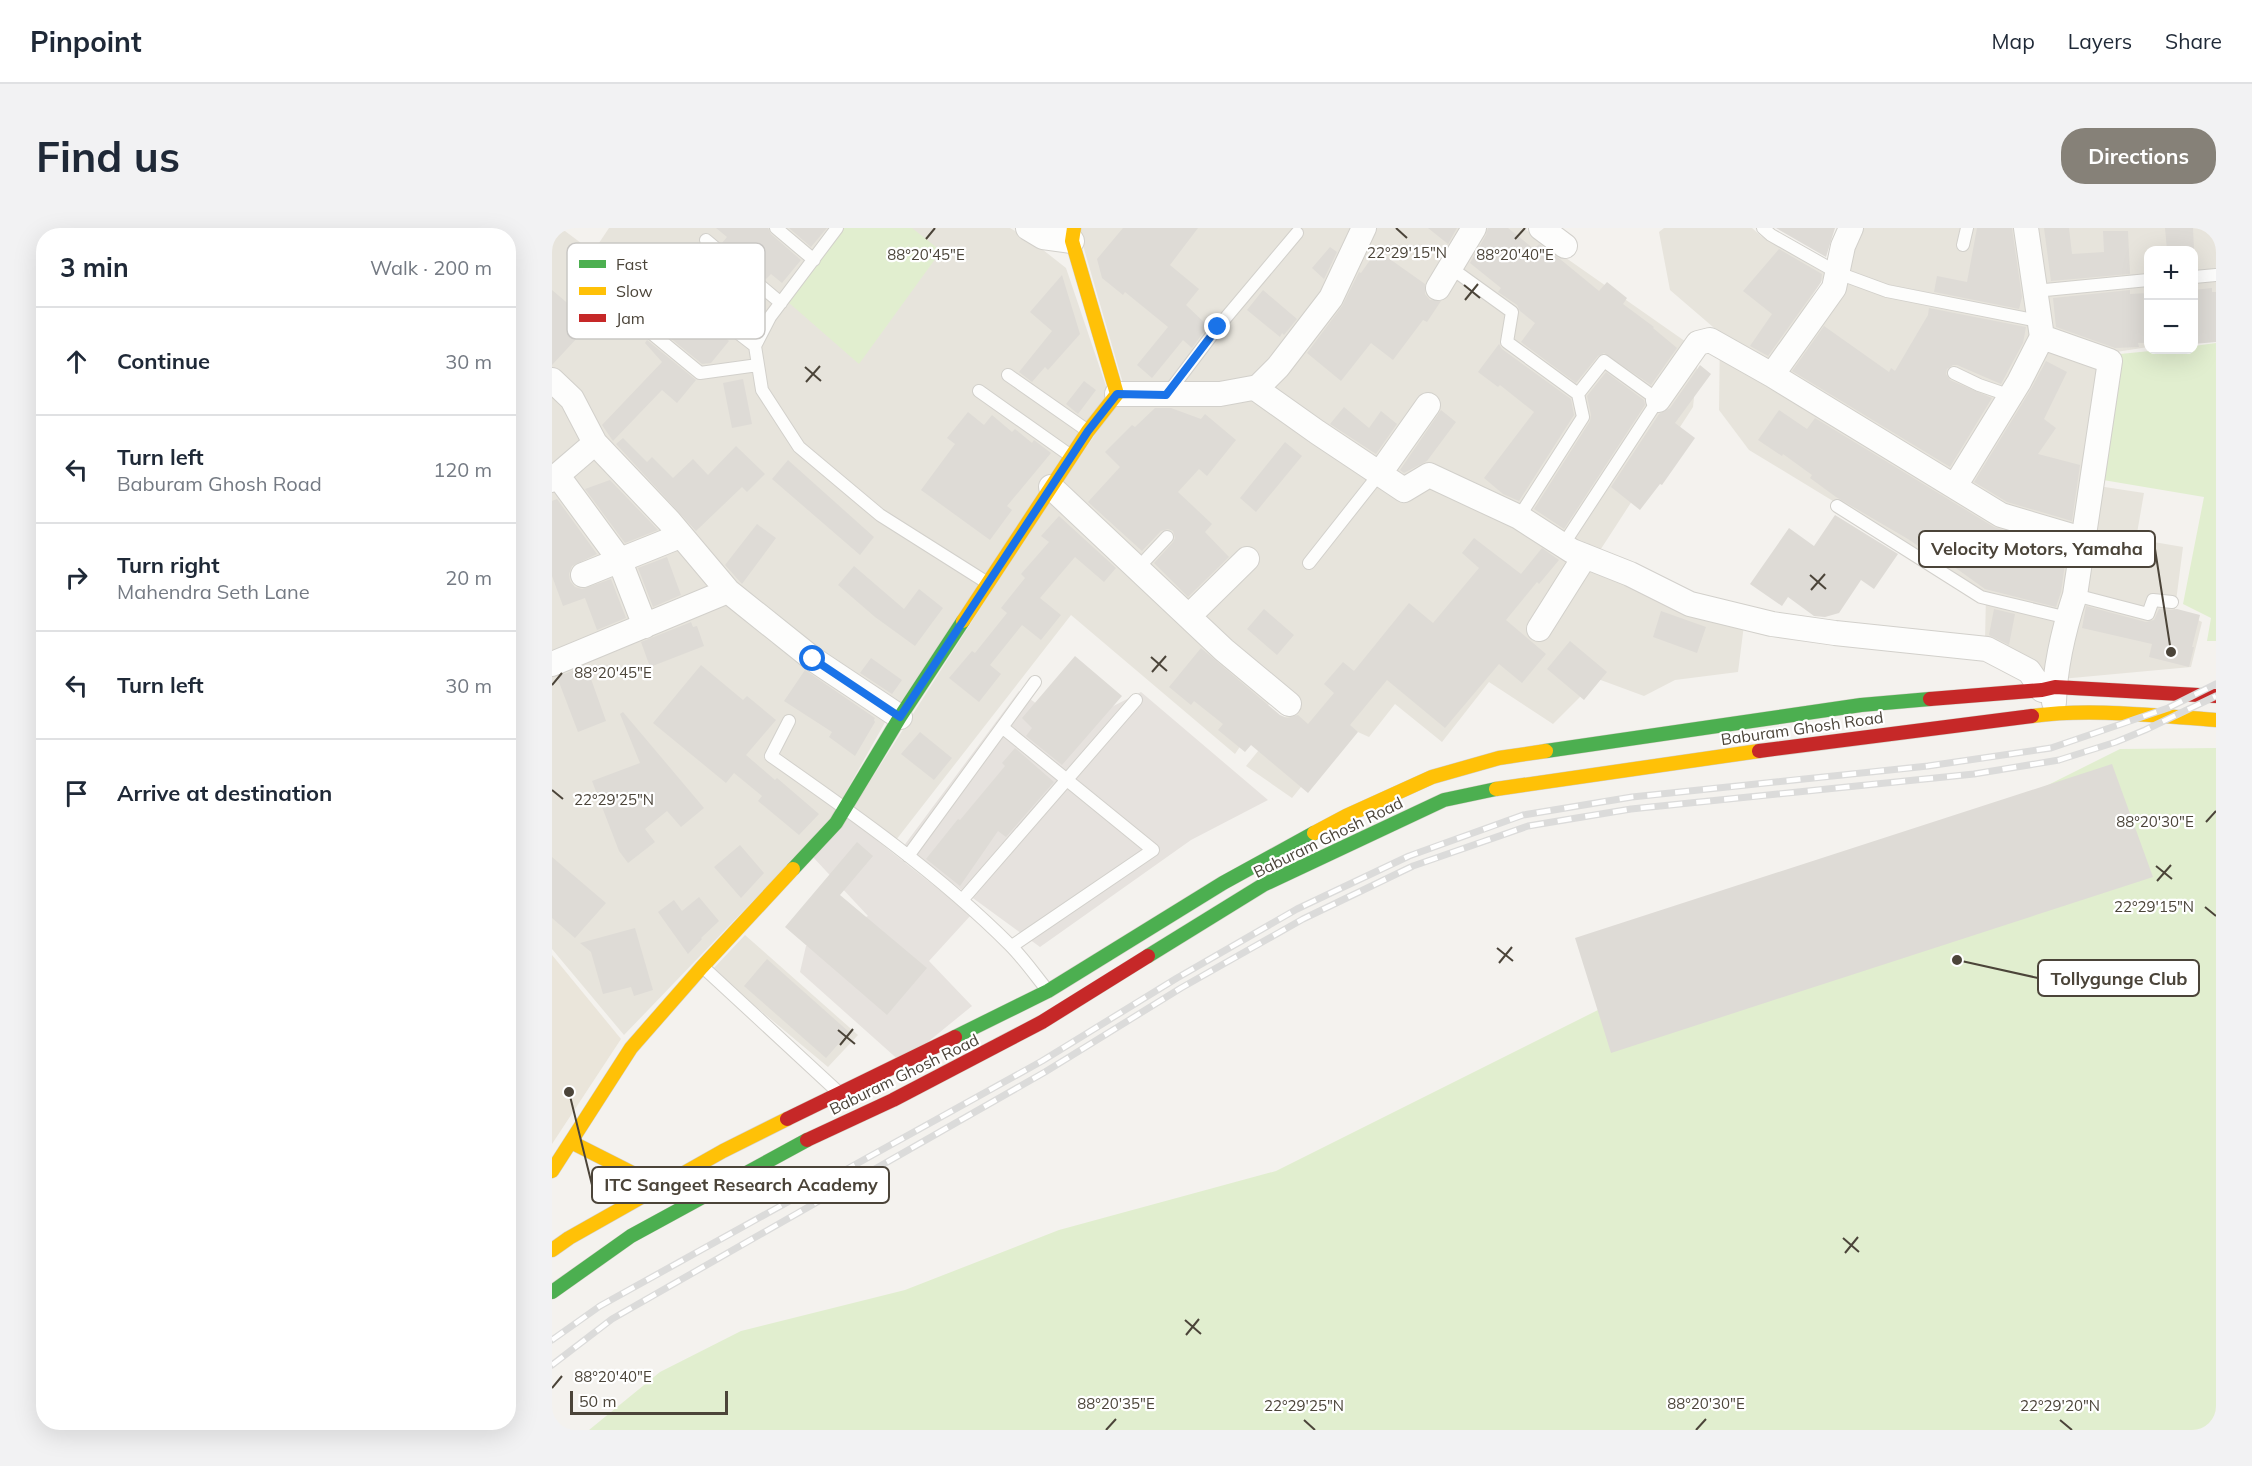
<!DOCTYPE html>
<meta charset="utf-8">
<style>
:root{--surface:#fff;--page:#f2f2f3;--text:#1f2937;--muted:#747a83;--line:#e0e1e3;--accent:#868178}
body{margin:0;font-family:Mulish,sans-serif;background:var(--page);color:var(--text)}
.controls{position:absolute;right:18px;top:18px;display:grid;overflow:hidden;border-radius:12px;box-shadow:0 6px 24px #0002}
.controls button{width:54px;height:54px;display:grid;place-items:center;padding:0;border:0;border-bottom:2px solid var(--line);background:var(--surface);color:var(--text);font:30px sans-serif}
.scale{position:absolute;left:18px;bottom:15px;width:158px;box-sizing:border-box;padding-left:6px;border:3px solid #4b4439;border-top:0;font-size:16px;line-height:21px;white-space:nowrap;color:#4b4439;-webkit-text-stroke:4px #fff;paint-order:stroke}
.stop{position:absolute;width:18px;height:18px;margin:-14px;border:4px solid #1a73e8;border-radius:50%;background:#fff}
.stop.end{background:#1a73e8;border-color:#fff;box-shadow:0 2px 6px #0008}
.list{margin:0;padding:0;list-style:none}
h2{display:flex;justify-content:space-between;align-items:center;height:78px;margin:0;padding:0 24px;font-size:26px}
h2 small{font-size:20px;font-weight:400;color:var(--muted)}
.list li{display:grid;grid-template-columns:39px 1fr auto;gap:18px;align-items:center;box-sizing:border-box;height:108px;padding:0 24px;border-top:2px solid var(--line)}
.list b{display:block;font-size:22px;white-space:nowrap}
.list p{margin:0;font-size:20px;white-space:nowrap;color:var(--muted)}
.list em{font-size:20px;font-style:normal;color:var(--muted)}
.icon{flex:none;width:33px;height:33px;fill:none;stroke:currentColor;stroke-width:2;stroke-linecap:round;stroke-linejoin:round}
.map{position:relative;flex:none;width:1664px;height:1202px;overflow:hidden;border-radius:24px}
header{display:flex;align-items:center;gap:36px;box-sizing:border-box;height:84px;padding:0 30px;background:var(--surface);border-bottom:2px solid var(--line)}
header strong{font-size:28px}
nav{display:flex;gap:33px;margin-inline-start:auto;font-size:21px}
.intro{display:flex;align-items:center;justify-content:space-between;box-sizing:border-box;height:144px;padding:0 36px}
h1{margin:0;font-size:42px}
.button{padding:15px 27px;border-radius:24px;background:var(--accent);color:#fff;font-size:21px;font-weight:700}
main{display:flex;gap:36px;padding:0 36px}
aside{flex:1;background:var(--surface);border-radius:24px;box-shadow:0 6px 24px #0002}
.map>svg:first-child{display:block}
.residential{fill:#e7e4dc}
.industrial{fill:#e6e2de}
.education{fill:#eae5da}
.green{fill:#e1eecf}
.building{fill:#dedbd6}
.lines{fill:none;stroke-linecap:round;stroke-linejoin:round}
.lane-casing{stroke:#d2d0cb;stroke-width:14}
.street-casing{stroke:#d2d0cb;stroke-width:26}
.fast-casing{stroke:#d3cfc5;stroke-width:15}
.slow-casing{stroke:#d3cfc5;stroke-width:15}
.jam-casing{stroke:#d3cfc5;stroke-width:15}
.lane{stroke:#fdfdfc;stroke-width:12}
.street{stroke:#fdfdfc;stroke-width:24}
.fast{stroke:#4caf50;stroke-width:14}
.slow{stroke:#ffc107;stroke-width:14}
.jam{stroke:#c62828;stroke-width:14}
.rail-casing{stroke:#dbdbda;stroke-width:7}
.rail{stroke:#fff;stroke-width:4.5;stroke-dasharray:14;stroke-linecap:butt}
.route{stroke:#1a73e8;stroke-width:8}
.ticks{fill:none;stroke:#4b4439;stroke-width:2}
.labels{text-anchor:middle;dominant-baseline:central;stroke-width:4.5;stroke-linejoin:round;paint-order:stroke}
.street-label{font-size:16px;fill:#4b4439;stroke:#fff}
.key{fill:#fff;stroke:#c9c7c4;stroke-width:1.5}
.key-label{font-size:16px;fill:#4b4439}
.ticks-label{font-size:15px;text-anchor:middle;fill:#4b4439;stroke:#fff;stroke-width:4.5;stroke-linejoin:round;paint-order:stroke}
.leader{fill:none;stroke:#4b4439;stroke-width:2}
.callout-dot{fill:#4b4439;stroke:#fff;stroke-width:2}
.callout{fill:#fff;stroke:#4b4439;stroke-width:2}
.callout-label{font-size:18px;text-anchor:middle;font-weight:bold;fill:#4b4439}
</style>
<header>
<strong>Pinpoint</strong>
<nav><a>Map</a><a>Layers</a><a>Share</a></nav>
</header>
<div class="intro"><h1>Find us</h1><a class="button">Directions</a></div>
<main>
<aside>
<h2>3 min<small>Walk · 200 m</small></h2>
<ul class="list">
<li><svg class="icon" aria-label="ahead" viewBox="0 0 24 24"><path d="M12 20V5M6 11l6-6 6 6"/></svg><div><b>Continue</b></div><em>30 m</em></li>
<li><svg class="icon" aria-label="left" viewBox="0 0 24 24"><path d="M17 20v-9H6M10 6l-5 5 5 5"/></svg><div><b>Turn left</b><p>Baburam Ghosh Road</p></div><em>120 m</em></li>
<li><svg class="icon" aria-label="right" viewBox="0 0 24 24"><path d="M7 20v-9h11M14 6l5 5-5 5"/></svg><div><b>Turn right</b><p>Mahendra Seth Lane</p></div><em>20 m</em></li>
<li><svg class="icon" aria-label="left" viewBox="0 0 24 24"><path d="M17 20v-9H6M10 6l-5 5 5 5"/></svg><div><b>Turn left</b></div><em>30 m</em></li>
<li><svg class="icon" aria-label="arrive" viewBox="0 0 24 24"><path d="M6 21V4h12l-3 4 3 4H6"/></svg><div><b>Arrive at destination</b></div></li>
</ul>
</aside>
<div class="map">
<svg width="1664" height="1202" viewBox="0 0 1664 1202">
<rect width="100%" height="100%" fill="#f4f2ee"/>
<!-- residential -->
<path class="residential" d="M0,0H9L41,24L57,0H458L481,14L514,40L557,167L346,478L180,362L0,144Z
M526,0H805L770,69L702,154L572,159Z
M818,0H975L974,2L1147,123L1141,179L1045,327L877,242L851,255L712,161Z
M1112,0H1200L1209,8L1274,46L1211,146L1520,318L1497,451L1433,413L1434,366L1197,222L1167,182L1168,105L1118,62L1107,4Z
M1305,0H1470L1483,111L1552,136L1526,306L1449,282L1228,146Z
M1481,0H1664V108L1642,112V22H1596V119L1558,125L1495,105Z
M0,159L116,298L336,489L277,594L72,807L0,721Z
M698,165L850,268L877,254L1192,397L1186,444L1123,452L1092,468L1046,451L1001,496L937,454L890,514L843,476L817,509L797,500L740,570L694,538L743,477L507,259L567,172Z
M1546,258L1592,265L1584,311L1631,319L1623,381L1650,394L1639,439L1509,451Z
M498,271L719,473L683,526L519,387L344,612L301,580Z
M193,707L306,807L276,839L160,742Z"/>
<!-- industrial -->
<path class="industrial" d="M467,463L518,500L589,464L716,572L639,612L488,719L351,619Z
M294,588L419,687L377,733L420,778L350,835L248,744L254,718L316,688L260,628Z"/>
<!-- education -->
<path class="education" d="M0,727L69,811L0,916Z"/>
<!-- green -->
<path class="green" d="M289,0H360L389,23L307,136L236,74Z
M1664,115V413H1655L1659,390L1631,376L1652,269L1551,252L1568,126L1608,122H1642V118Z
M1664,520V1202H37L108,1144L189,1103L353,1062L507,1002L724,943L1568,521Z"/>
<!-- building -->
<path class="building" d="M164,0H216L219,6L249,32L230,55L219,46L214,51L170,15L175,9Z
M237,0H275L259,19Z
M571,0H646L618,37L647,61L634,77L656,98L640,120L631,112L600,150L585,137L616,99L573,64L571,67L550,50L545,31Z
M876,0H905L896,16Z
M936,0H956L982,21L987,16L1008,31L1047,63L1055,54L1075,70L1071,76L1102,99L1101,100L1125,120L1099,157L1052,125L1046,128L1024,155L969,114L983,95L968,83L965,77L946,64L949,60L918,35L934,7Z
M1224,0H1283L1274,29Z
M1425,0H1460L1470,69L1467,81L1382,64L1385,48L1415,54Z
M1492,0H1517L1520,26L1552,24L1551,3H1576L1578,46L1499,53Z
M1613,0H1641L1642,22H1615Z
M778,19L785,24L772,51L760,40Z
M1227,21L1270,46L1269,54L1216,128L1198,118L1220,86L1191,63Z
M825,22L873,56V66L878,72L889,73L875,94L871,92L841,132L819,115L789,153L755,125L790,78L807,44L809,45Z
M510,47L528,106L496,142L493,139L480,154L467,144L500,103L478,84Z
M1660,60V64H1664V114L1641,116V62Z
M0,62L39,95L0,137Z
M711,62L745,91L732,107L730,105L728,109L695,82Z
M1578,62V66L1596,65V115H1586L1587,119L1563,120L1504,99L1501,70Z
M128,71L171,104L169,107L177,113L159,135L150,136L106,100Z
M1377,80L1474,99L1471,115L1449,156L1405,137H1401L1395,141L1394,146L1398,152L1440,170L1398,239L1240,143L1272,98L1337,144L1339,140L1343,143L1376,87Z
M95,112L144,152L125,175L110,162L61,213L50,197L110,134L93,115Z
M947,116L950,121L1019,171L1022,187L967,273L951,266L932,250L982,184L948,157L946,159L926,144Z
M1494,133L1515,144L1492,191L1504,200L1486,226L1528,237L1520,293L1455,274L1422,254L1479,161Z
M1148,137L1159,146L1123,195L1143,210L1110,257L1108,256L1088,282L1059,259L1107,186L1118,180Z
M1054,144L1092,172L1093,177L1012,301L982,281L1038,193L1039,187L1035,168Z
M191,151L200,196L180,200L171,155Z
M532,153L544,162L526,186L514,176Z
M792,179L817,200L829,183L845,196L824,226L778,196Z
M603,180H619L649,191L653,186L684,212L655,248L647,241L626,264L660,296L653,304L677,329L636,369L602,335L621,314L623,310L621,303L616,301L609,303L590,323L536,274L568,239L553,224L580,197L583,199Z
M889,182L904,194L875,233L852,245L848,242Z
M1227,182L1255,201L1263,190L1442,299L1515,322L1509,364L1504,379L1433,361L1394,333L1392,336L1356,311L1284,269L1258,250L1260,247L1231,226L1230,228L1206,212Z
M416,184L432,197L440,187L460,204L463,201L480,215L482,212L499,225L455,278L460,282L438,312L369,262L403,216L395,210Z
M71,210L95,234L100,229L121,250L141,231L156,247L184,218L213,246L195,264L190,259L144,303L64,216Z
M733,214L750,228L704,284L688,270Z
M236,232L322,309L308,327L220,251Z
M58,252L106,302L73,315L33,261Z
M5,271L45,326L20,338L17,346L18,353L23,359L30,361L59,351L74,390L45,402L33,370L11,378L0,348V273Z
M1283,287L1346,326L1322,361L1309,352L1287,385L1273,389L1262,388L1236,369L1230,378L1198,356L1237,300L1262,318Z
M507,288L564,340L552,354L523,329L488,370L509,387L489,412L470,397L438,437L449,446L427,474L397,450L420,423L423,425L455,385L449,380L473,350L469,346L497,314L489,308Z
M205,296L224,310L190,356L173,337Z
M922,310L969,346L990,320L1007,332L987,356L985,354L954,392L994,426L970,455L947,436L893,500L835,452L798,497L806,504L756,565L699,517L693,524L666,502L671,496L642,473L639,477L617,459L649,420L728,487L735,490L746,487L756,496L782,465L772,456L791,434L802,443L857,375L881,395L927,340L910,325Z
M115,329L129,367L101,379L86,340Z
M302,338L352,381L367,361L391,380L363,418L323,389L286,357Z
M1534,378L1594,394L1602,392L1607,381L1619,382L1625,381L1648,387L1640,419H1642L1637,439L1597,429L1600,416L1530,400Z
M712,381L742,407L725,427L695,401Z
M1442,381L1463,386L1457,417L1437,407Z
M1109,383L1154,399L1145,425L1101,409Z
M139,394L141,399L145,398L152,418L98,439L89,414Z
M1018,413L1055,444L1032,472L995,441Z
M523,428L570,468L510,537L474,508L480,500L470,490Z
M319,430L350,452L340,466L308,445Z
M34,437L54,493L26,504L5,449Z
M149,437L191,472L195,468L224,492L194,527L223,552L225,550L267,586L247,607L206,573L210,568L182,545L174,555L101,495Z
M253,442L323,490L322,492L323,494L303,528L277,509L280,504L232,473Z
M71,484L152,580L129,599L115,583L93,601L103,614L76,635L67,623L40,553L88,535L68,486Z
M368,504L400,530L382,552L349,526Z
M463,520L502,554L454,609L446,603L408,658L374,631L406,591L408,592L453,538L450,535Z
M1560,536L1601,649L1059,825L1023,710Z
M305,614L321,628L288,667L375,740L335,787L233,699Z
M188,617L212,645L189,670L162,639Z
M0,629L54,675L23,710L0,690Z
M147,669L167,693L149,710L150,711L136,726L106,684L122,672L130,683Z
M83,700L101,762L82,768L79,759L51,766L39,724L28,715Z
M215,731L297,804L274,830L192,758Z"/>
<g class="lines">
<!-- lane casing -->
<g class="lane-casing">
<path id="lane" d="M224,0L262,32
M285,0L218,89L203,118L210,162L247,219L328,287L434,354
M1211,0L1219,7L1286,45L1335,63L1486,93
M154,12L229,75
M1411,17L1415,0
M899,40L960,84L955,114L1026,166L1052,133L1106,172L1011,317
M1642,49L1664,47
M129,61L203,118
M1483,63L1596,52
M97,103L148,145L206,137
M1402,145L1427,157L1459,168
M456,147L536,203
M427,163L519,228
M616,165L666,99L745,5
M1285,278L1429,369L1516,390
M967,289L1031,189L1026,166
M757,335L828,245
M586,340L615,309
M1523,367L1596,386L1601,372L1620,374
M237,493L219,528C302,586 386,645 458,717C472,731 483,747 496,763
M450,499L601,622L460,718
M356,628L483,454
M411,671L584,472
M152,740L285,863"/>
</g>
<!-- street casing -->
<g class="street-casing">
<path id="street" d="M476,0L491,9L520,13
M989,0L1013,18
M1299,0L1291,18L1282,60L1220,147L1449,287L1530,311
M1474,0L1490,109L1558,133L1523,367C1512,401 1503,438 1502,474
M886,60L922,0
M0,152L20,171L43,215L117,293L176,363L261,431L348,489
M703,160L765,204L852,262L877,247L967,289L1020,323L1078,346L1138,376L1220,396L1283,405L1435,421L1477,443L1490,462
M565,166H668L706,159L726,139L779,70L812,0
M1106,172L1146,115L1158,112L1220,147
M828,245L876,177
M6,248L67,331L93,398
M0,252L43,215
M1403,258L1467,154L1490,109
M499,259L672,422L737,476
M31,347L128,308
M637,388L695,331
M987,401L1033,328
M0,436L176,363"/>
</g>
<!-- fast casing -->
<g class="fast-casing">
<path id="fast" d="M994,523L1309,477L1378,471
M241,641L284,595L348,489L411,393
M596,728L711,657L892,572L944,561
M403,809L496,763L671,655L762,605
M0,1064L79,1008L255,912"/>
</g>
<!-- slow casing -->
<g class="slow-casing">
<path id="slow" d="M411,393L536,203L565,166L520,13L522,0
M1480,488C1540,480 1603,488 1664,492
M944,561L1207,523
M762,605L794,588L880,549L947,530L994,523
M19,914L108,959
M0,943L79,820L150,739L241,641
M0,1022L17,1010L171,923L235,891"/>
</g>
<!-- jam casing -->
<g class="jam-casing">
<path id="jam" d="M1378,471L1490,462L1503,459L1664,468
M1207,523L1480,488
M235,891L403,809
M255,912L341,872L490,794L596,728"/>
</g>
<!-- lane -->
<use href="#lane" class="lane"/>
<!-- street -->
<use href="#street" class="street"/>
<!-- fast -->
<use href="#fast" class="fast"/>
<!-- slow -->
<use href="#slow" class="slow"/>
<!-- jam -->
<use href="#jam" class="jam"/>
<!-- rail casing -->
<g class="rail-casing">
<path id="rail" d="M0,1112L48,1078L490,833L625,750L745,681L857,628L971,587L1080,569L1376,538L1499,520L1616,480L1664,456
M0,1137L60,1091L493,844L629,760L751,691L861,638L976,598L1079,581L1422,546L1507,532L1564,514L1593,502L1664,468"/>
</g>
<!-- rail -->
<use href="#rail" class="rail"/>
</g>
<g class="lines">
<!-- route -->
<path class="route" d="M261,431L348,489L536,203L565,166L614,167L666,99"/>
</g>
<!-- ticks -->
<path class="ticks" d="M844,0L855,10M374,11L383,0M963,11L973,0M912,57L928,70M913,72L926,56M253,139L269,153M254,154L268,138M1258,347L1274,361M1259,362L1273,346M599,429L615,443M600,444L614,428M0,457L10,445M0,562L11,571M1654,594L1664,583M1604,638L1620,651M1605,653L1619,637M1653,679L1664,688M945,720L961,733M947,735L960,719M286,802L303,816M288,817L301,801M1291,1010L1307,1024M1293,1025L1306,1009M633,1092L649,1106M634,1107L647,1091M0,1160L10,1148M752,1192L763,1202M1508,1192L1520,1202M554,1202L564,1191M1144,1202L1154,1191"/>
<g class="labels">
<!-- street labels -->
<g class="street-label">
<text transform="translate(1250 500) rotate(-8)">Baburam Ghosh Road</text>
<text transform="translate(776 609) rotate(-26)">Baburam Ghosh Road</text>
<text transform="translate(352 846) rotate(-26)">Baburam Ghosh Road</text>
</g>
</g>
<!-- legend -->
<rect x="15" y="15" width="198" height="96" rx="9" class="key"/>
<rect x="27" y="32" width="27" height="8" fill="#4caf50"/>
<rect x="27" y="59" width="27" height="8" fill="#ffc107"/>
<rect x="27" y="86" width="27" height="8" fill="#c62828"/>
<g class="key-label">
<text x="64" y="42">Fast</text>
<text x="64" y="69">Slow</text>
<text x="64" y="96">Jam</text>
</g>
<g class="ticks-label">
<text x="855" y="30">22°29'15"N</text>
<text x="374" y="32">88°20'45"E</text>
<text x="963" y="32">88°20'40"E</text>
<text x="61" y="450">88°20'45"E</text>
<text x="62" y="577">22°29'25"N</text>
<text x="1603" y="599">88°20'30"E</text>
<text x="1602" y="684">22°29'15"N</text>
<text x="61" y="1154">88°20'40"E</text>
<text x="564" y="1181">88°20'35"E</text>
<text x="1154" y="1181">88°20'30"E</text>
<text x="752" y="1183">22°29'25"N</text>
<text x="1508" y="1183">22°29'20"N</text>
</g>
<!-- callouts -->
<path class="leader" d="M1619 424L1603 321M1405 732L1486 750M17 864L40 957"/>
<g class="callout-dot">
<circle cx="1619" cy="424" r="6"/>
<circle cx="1405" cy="732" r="6"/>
<circle cx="17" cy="864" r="6"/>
</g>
<g class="callout">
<rect x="1367" y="303" width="236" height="36" rx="6"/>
<rect x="1486" y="732" width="161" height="36" rx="6"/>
<rect x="40" y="939" width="297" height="36" rx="6"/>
</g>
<g class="callout-label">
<text x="1485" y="327">Velocity Motors, Yamaha</text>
<text x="1567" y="757">Tollygunge Club</text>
<text x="189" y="963">ITC Sangeet Research Academy</text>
</g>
</svg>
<div class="controls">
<button>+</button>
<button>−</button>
</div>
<div class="scale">50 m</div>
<div class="stop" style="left:261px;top:431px"></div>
<div class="stop end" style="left:666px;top:99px"></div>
</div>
</main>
